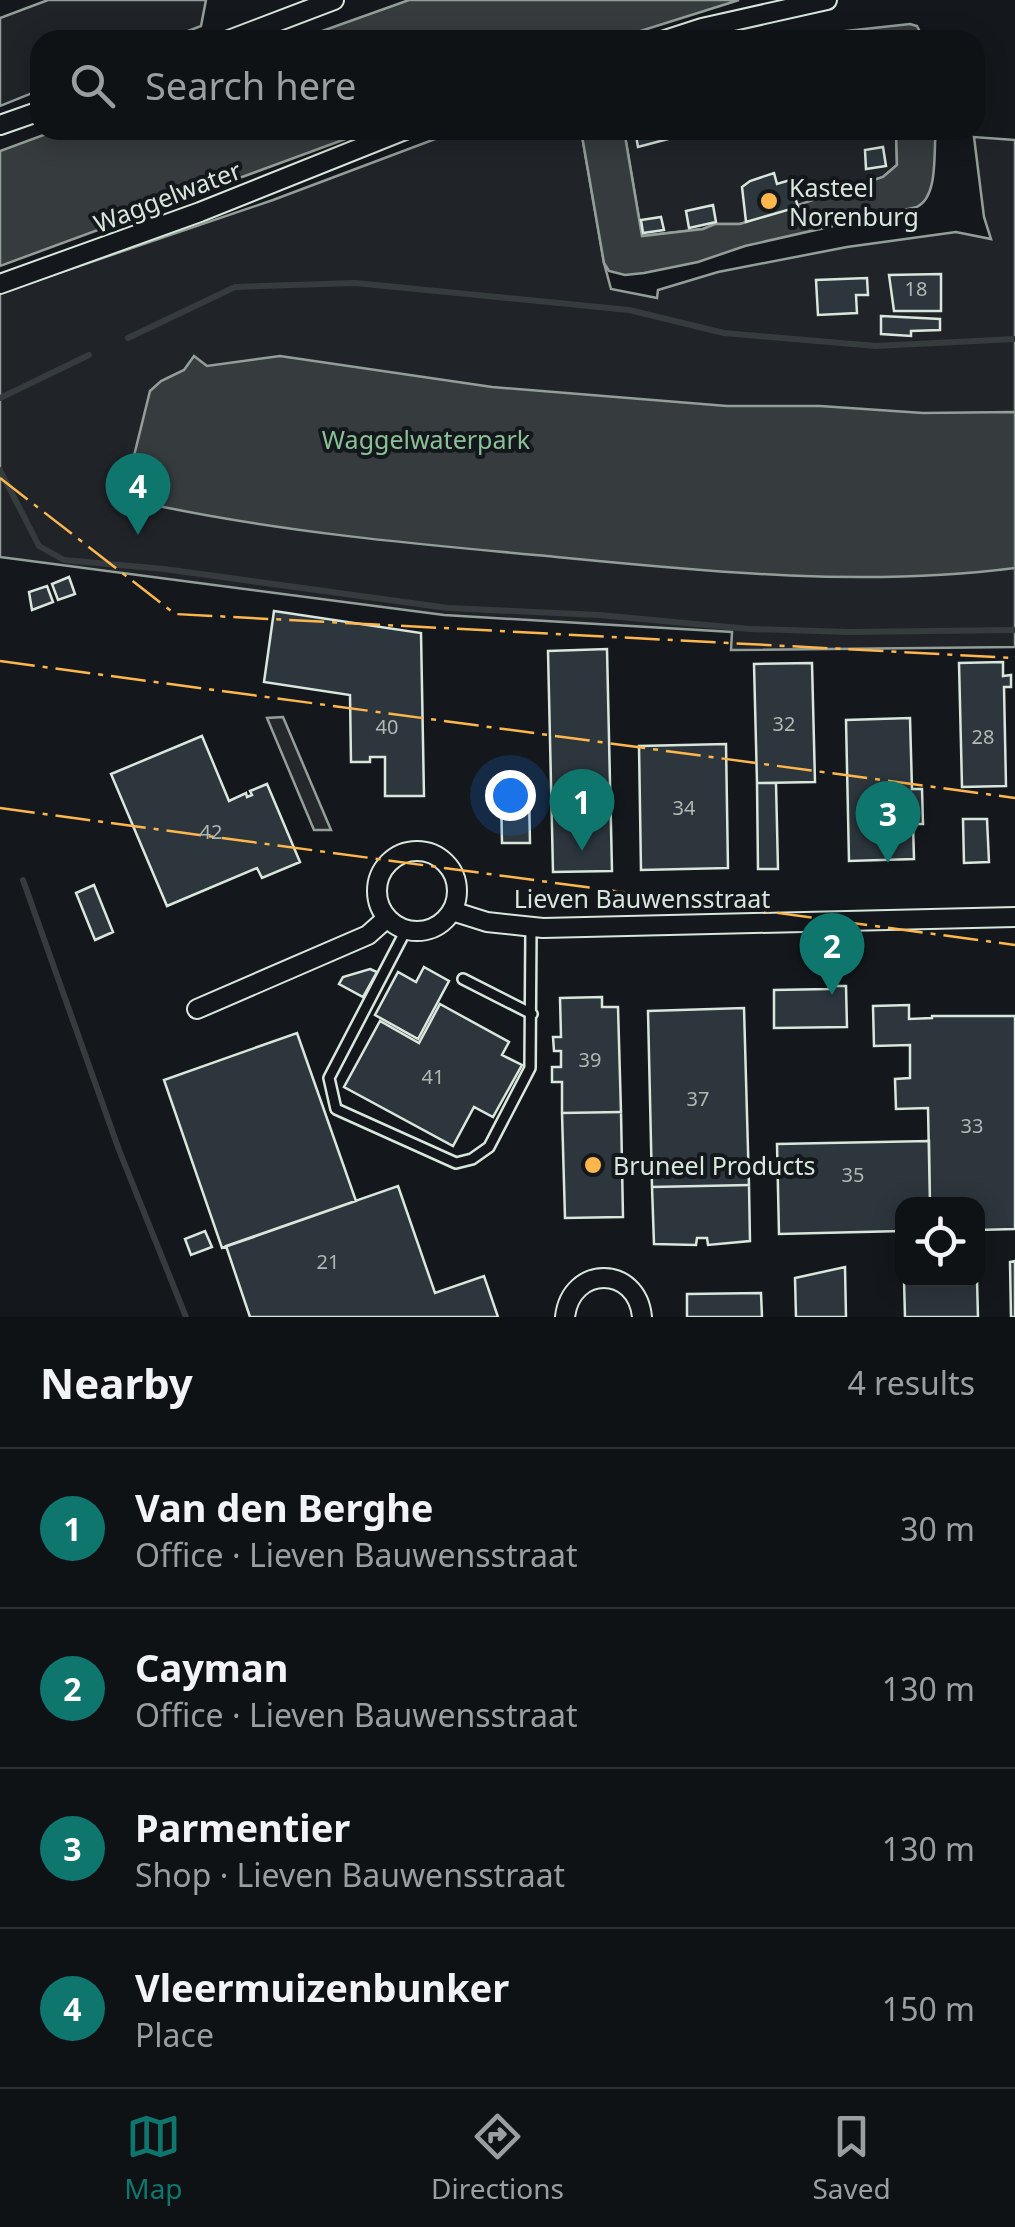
<!DOCTYPE html>
<meta charset="utf-8">
<style>
:root{--surface:#0f1215;--page:#181b1e;--text:#f1f3f6;--muted:#9b9ea0;--line:#2f3234;--accent:#0f766e}
body{margin:0;font-family:"Noto Sans",sans-serif;background:var(--page);color:var(--text)}
.controls{position:absolute;right:30px;bottom:30px;display:grid;overflow:hidden;border-radius:20px;box-shadow:0 5px 25px #0003}
.controls button{width:90px;height:90px;display:grid;place-items:center;padding:0;border:0;border-bottom:2px solid var(--line);background:var(--surface);color:var(--text);font:50px sans-serif}
.you{position:absolute;left:510px;top:795px;width:35px;height:35px;margin:-25px;border:8px solid #fff;border-radius:50%;background:#1a73e8;box-shadow:0 0 0 15px #1a73e833}
.badge{display:grid;place-items:center;width:65px;height:65px;border-radius:50%;background:var(--accent);color:#fff;font-size:32px;font-weight:700}
.pin{position:absolute;translate:-50% -82px;filter:drop-shadow(0 2px 5px #0008)}
.pin::after{content:'';position:absolute;top:52px;width:35px;height:30px;background:inherit;clip-path:polygon(0 0,100% 0,50% 100%)}
.list{margin:0;padding:0;list-style:none}
h2{display:flex;justify-content:space-between;align-items:center;height:130px;margin:0;padding:0 40px;font-size:42px}
h2 small{font-size:32px;font-weight:400;color:var(--muted)}
.list li{display:grid;grid-template-columns:65px 1fr auto;gap:30px;align-items:center;box-sizing:border-box;height:160px;padding:0 40px;border-top:2px solid var(--line)}
.list b{display:block;font-size:38px;white-space:nowrap}
.list p{margin:0;font-size:32px;white-space:nowrap;color:var(--muted)}
.list em{font-size:32px;font-style:normal;color:var(--muted)}
.icon{flex:none;width:55px;height:55px;fill:none;stroke:currentColor;stroke-width:2;stroke-linecap:round;stroke-linejoin:round}
.map{position:relative;flex:none;width:1015px;height:1317px;overflow:hidden}
.search{position:absolute;background:var(--surface);box-shadow:0 5px 25px #0003;left:30px;right:30px;top:30px;height:110px;display:flex;align-items:center;gap:25px;box-sizing:border-box;padding:0 35px;border-radius:30px;color:var(--muted);font-size:38px}
.sheet{height:770px;background:var(--surface)}
nav{display:flex;justify-content:space-around;align-items:center;box-sizing:border-box;height:140px;border-top:2px solid var(--line);background:var(--surface);font-size:28px;color:var(--muted)}
nav a{display:grid;justify-items:center;gap:5px}
nav .on{color:var(--accent)}
.map>svg:first-child{display:block}
.green{fill:#202428;stroke:#939e99;stroke-width:2.5}
.parking{fill:#24282b;stroke:#939e99;stroke-width:2.5}
.water{fill:#363b3e;stroke:#939e99;stroke-width:2.5}
.lines{fill:none;stroke-linecap:round;stroke-linejoin:round}
.stream{stroke:#363b3e;stroke-width:6}
.building{fill:#2c363c;stroke:#d8e6dc;stroke-width:2.5}
.service-casing{stroke:#d8e6dc;stroke-width:14}
.minor-casing{stroke:#d8e6dc;stroke-width:22}
.service{stroke:#14181c;stroke-width:9}
.minor{stroke:#14181c;stroke-width:18}
.power{stroke:#ffb74d;stroke-width:2.5;stroke-dasharray:35 8 5 8;stroke-linecap:butt}
.poi-dot{fill:#ffb74d;stroke:#14181c;stroke-width:4}
.labels{text-anchor:middle;dominant-baseline:central;stroke-width:8;stroke-linejoin:round;paint-order:stroke}
.number-label{font-size:20px;fill:#adbab4}
.poi-label{font-size:25px;fill:#d8e6dc;stroke:#14181c;text-anchor:start}
.street-label{font-size:25px;fill:#d8e6dc;stroke:#14181c}
.park-label{font-size:25px;fill:#8ac095;stroke:#14181c}
</style>
<div class="map">
<svg width="1015" height="1317" viewBox="0 0 1015 1317">
<rect width="100%" height="100%" fill="#14181c"/>
<!-- green -->
<path class="green" d="M48,0H206L201,26L165,40H40V90L0,106V18Z
M459,130H581L604,263L611,289L657,298L658,290L718,272L847,247L956,232L991,239L984,217L974,137L1015,140V647L731,650L732,632L444,615L0,557V293L273,200Z
M624,130H896L897,165L883,177L798,207L740,224H716L703,229L642,236Z"/>
<!-- parking -->
<path class="parking" d="M283,717L331,830H314L267,718Z"/>
<!-- water -->
<path class="water" d="M409,0H739L612,40H297Z
M910,24L917,26L924,40H763Z
M57,130H370L0,266V151Z
M581,130H624L642,236L703,229L715,224H740L883,177L897,165L896,130H936C933,152 939,196 917,207L745,246L698,262L644,273L625,275L609,271L604,263Z
M194,356L207,366L280,356L492,387L727,406H820L923,413L1015,412V568C861,588 701,571 547,556C414,544 280,532 149,504L133,460L150,391L161,381L184,370Z"/>
<g class="lines">
<!-- stream -->
<path class="stream" d="M128,338L235,287L355,283L629,310L724,333L876,346L1015,339
M0,398L89,355
M0,470L39,546L64,560L164,569L448,608L599,615L750,629L849,632L1015,630
M23,880L119,1150L186,1317"/>
</g>
<!-- building -->
<path class="building" d="M635,130H667L668,139L638,147Z
M883,147L886,166L866,169L865,150Z
M774,173L777,184L790,180L798,207L746,222L742,187L750,181Z
M713,205L716,222L689,228L686,211Z
M661,217L664,230L643,233L641,220Z
M941,274V311H894L889,275Z
M867,278L868,295H856L857,313L818,315L816,280Z
M881,316L940,319V330L911,331V336L881,334Z
M69,577L75,594L58,600L52,584Z
M47,586L53,602L32,610L29,592Z
M274,611L421,633L424,796H385V757H370V762H351L350,695L264,682Z
M607,649L612,871L553,872L548,651Z
M1003,662V676L1011,675V687H1004L1006,786L962,787L959,663Z
M812,663L815,782L757,783L754,664Z
M910,718L912,789H922L923,824H913L914,859L849,861L846,720Z
M202,736L229,801L246,793L247,797L252,795L250,791L267,784L300,862L262,878L257,868L167,906L111,774Z
M726,744L728,868L641,870L639,746Z
M757,783H776L778,869H758Z
M529,794L530,843H502L501,795Z
M963,819H987L989,862L964,863Z
M94,885L113,932L95,940L76,893Z
M424,967L449,981L418,1039L375,1015L398,972L416,982Z
M370,969L377,972L363,997L339,984L343,977Z
M829,986H846L847,1027L774,1028V990L829,989Z
M602,997V1007H618L621,1112L562,1113V1082H552V1067H561V1051H554L553,1037H561L560,998Z
M440,1004L509,1042L502,1055L522,1065L493,1117L474,1107L453,1146L344,1087L380,1021L419,1043Z
M909,1005V1019L932,1018V1016H1015V1229L978,1230V1204H930L928,1108L896,1109L895,1079L910,1078V1045L874,1046L873,1006Z
M744,1008L749,1185L652,1187L648,1011Z
M297,1033L356,1201L222,1248L164,1080Z
M621,1112L623,1217L565,1218L562,1113Z
M929,1141L930,1204H902V1231L779,1234L777,1144Z
M749,1185L750,1241L708,1245L707,1238H697L696,1245L654,1244L652,1187Z
M398,1186L435,1293L484,1276L498,1317H250L226,1246Z
M205,1231L212,1247L191,1255L185,1239Z
M1015,1261V1317H1011L1010,1262Z
M845,1267L846,1317H796L795,1278Z
M904,1280H977L978,1317H905Z
M761,1293L762,1317H687V1294Z"/>
<g class="lines">
<!-- service casing -->
<g class="service-casing">
<path id="service" d="M406,930L329,1078L336,1109L456,1163L472,1159L489,1147L530,1068L531,928
M463,979L532,1014"/>
</g>
<!-- minor casing -->
<g class="minor-casing">
<path id="minor" d="M229,40L334,0
M665,40L702,28L827,0
M0,125L40,111
M0,284L200,212L405,130
M377 891a40 40 0 1 1 80 0a40 40 0 1 1-80 0Z
M452,911L487,922L543,928L1015,917
M197,1009L368,935L387,918
M565,1317C571,1265 637,1265 642,1317"/>
</g>
<!-- service -->
<use href="#service" class="service"/>
<!-- minor -->
<use href="#minor" class="minor"/>
<!-- power -->
<path class="power" d="M0,478L175,614L1015,658
M0,661L1015,798
M0,808L1015,945"/>
</g>
<!-- markers -->
<g class="poi-dot">
<circle cx="769" cy="201" r="10"/>
<circle cx="593" cy="1165" r="10"/>
</g>
<g class="labels">
<!-- number labels -->
<g class="number-label">
<text x="916" y="288">18</text>
<text x="784" y="723">32</text>
<text x="387" y="726">40</text>
<text x="983" y="736">28</text>
<text x="684" y="807">34</text>
<text x="211" y="831">42</text>
<text x="590" y="1059">39</text>
<text x="433" y="1076">41</text>
<text x="698" y="1098">37</text>
<text x="972" y="1125">33</text>
<text x="853" y="1174">35</text>
<text x="328" y="1261">21</text>
</g>
<!-- poi labels -->
<g class="poi-label">
<text x="789" y="187">Kasteel<tspan x="789" dy="29">Norenburg</tspan></text>
<text x="613" y="1165">Bruneel Products</text>
</g>
<!-- street labels -->
<g class="street-label">
<text transform="translate(167 196) rotate(-21)">Waggelwater</text>
<text x="642" y="898">Lieven Bauwensstraat</text>
</g>
<!-- park labels -->
<g class="park-label">
<text x="426" y="439">Waggelwaterpark</text>
</g>
</g>
</svg>
<div class="controls">
<button><svg class="icon" aria-label="locate" viewBox="0 0 24 24"><circle cx="12" cy="12" r="6"/><path d="M12 2v4M12 18v4M2 12h4M18 12h4"/></svg></button>
</div>
<div class="you"></div>
<div class="pin badge" style="left:582px;top:851px">1</div>
<div class="pin badge" style="left:832px;top:995px">2</div>
<div class="pin badge" style="left:888px;top:863px">3</div>
<div class="pin badge" style="left:138px;top:535px">4</div>
<div class="search"><svg class="icon" aria-label="search" viewBox="0 0 24 24"><circle cx="10" cy="10" r="6"/><path d="M15 15l6 6"/></svg>Search here</div>
</div>
<section class="sheet">
<h2>Nearby<small>4 results</small></h2>
<ul class="list">
<li><span class="badge">1</span><div><b>Van den Berghe</b><p>Office · Lieven Bauwensstraat</p></div><em>30 m</em></li>
<li><span class="badge">2</span><div><b>Cayman</b><p>Office · Lieven Bauwensstraat</p></div><em>130 m</em></li>
<li><span class="badge">3</span><div><b>Parmentier</b><p>Shop · Lieven Bauwensstraat</p></div><em>130 m</em></li>
<li><span class="badge">4</span><div><b>Vleermuizenbunker</b><p>Place</p></div><em>150 m</em></li>
</ul>
</section>
<nav>
<a class="on"><svg class="icon" aria-label="map" viewBox="0 0 24 24"><path d="M3 6l6-2 6 2 6-2v14l-6 2-6-2-6 2zM9 4v14M15 6v14"/></svg>Map</a>
<a><svg class="icon" aria-label="directions" viewBox="0 0 24 24"><path d="M12 3l9 9-9 9-9-9zM9 14v-3h6M13 9l2 2-2 2"/></svg>Directions</a>
<a><svg class="icon" aria-label="saved" viewBox="0 0 24 24"><path d="M7 4h10v16l-5-4-5 4z"/></svg>Saved</a>
</nav>
